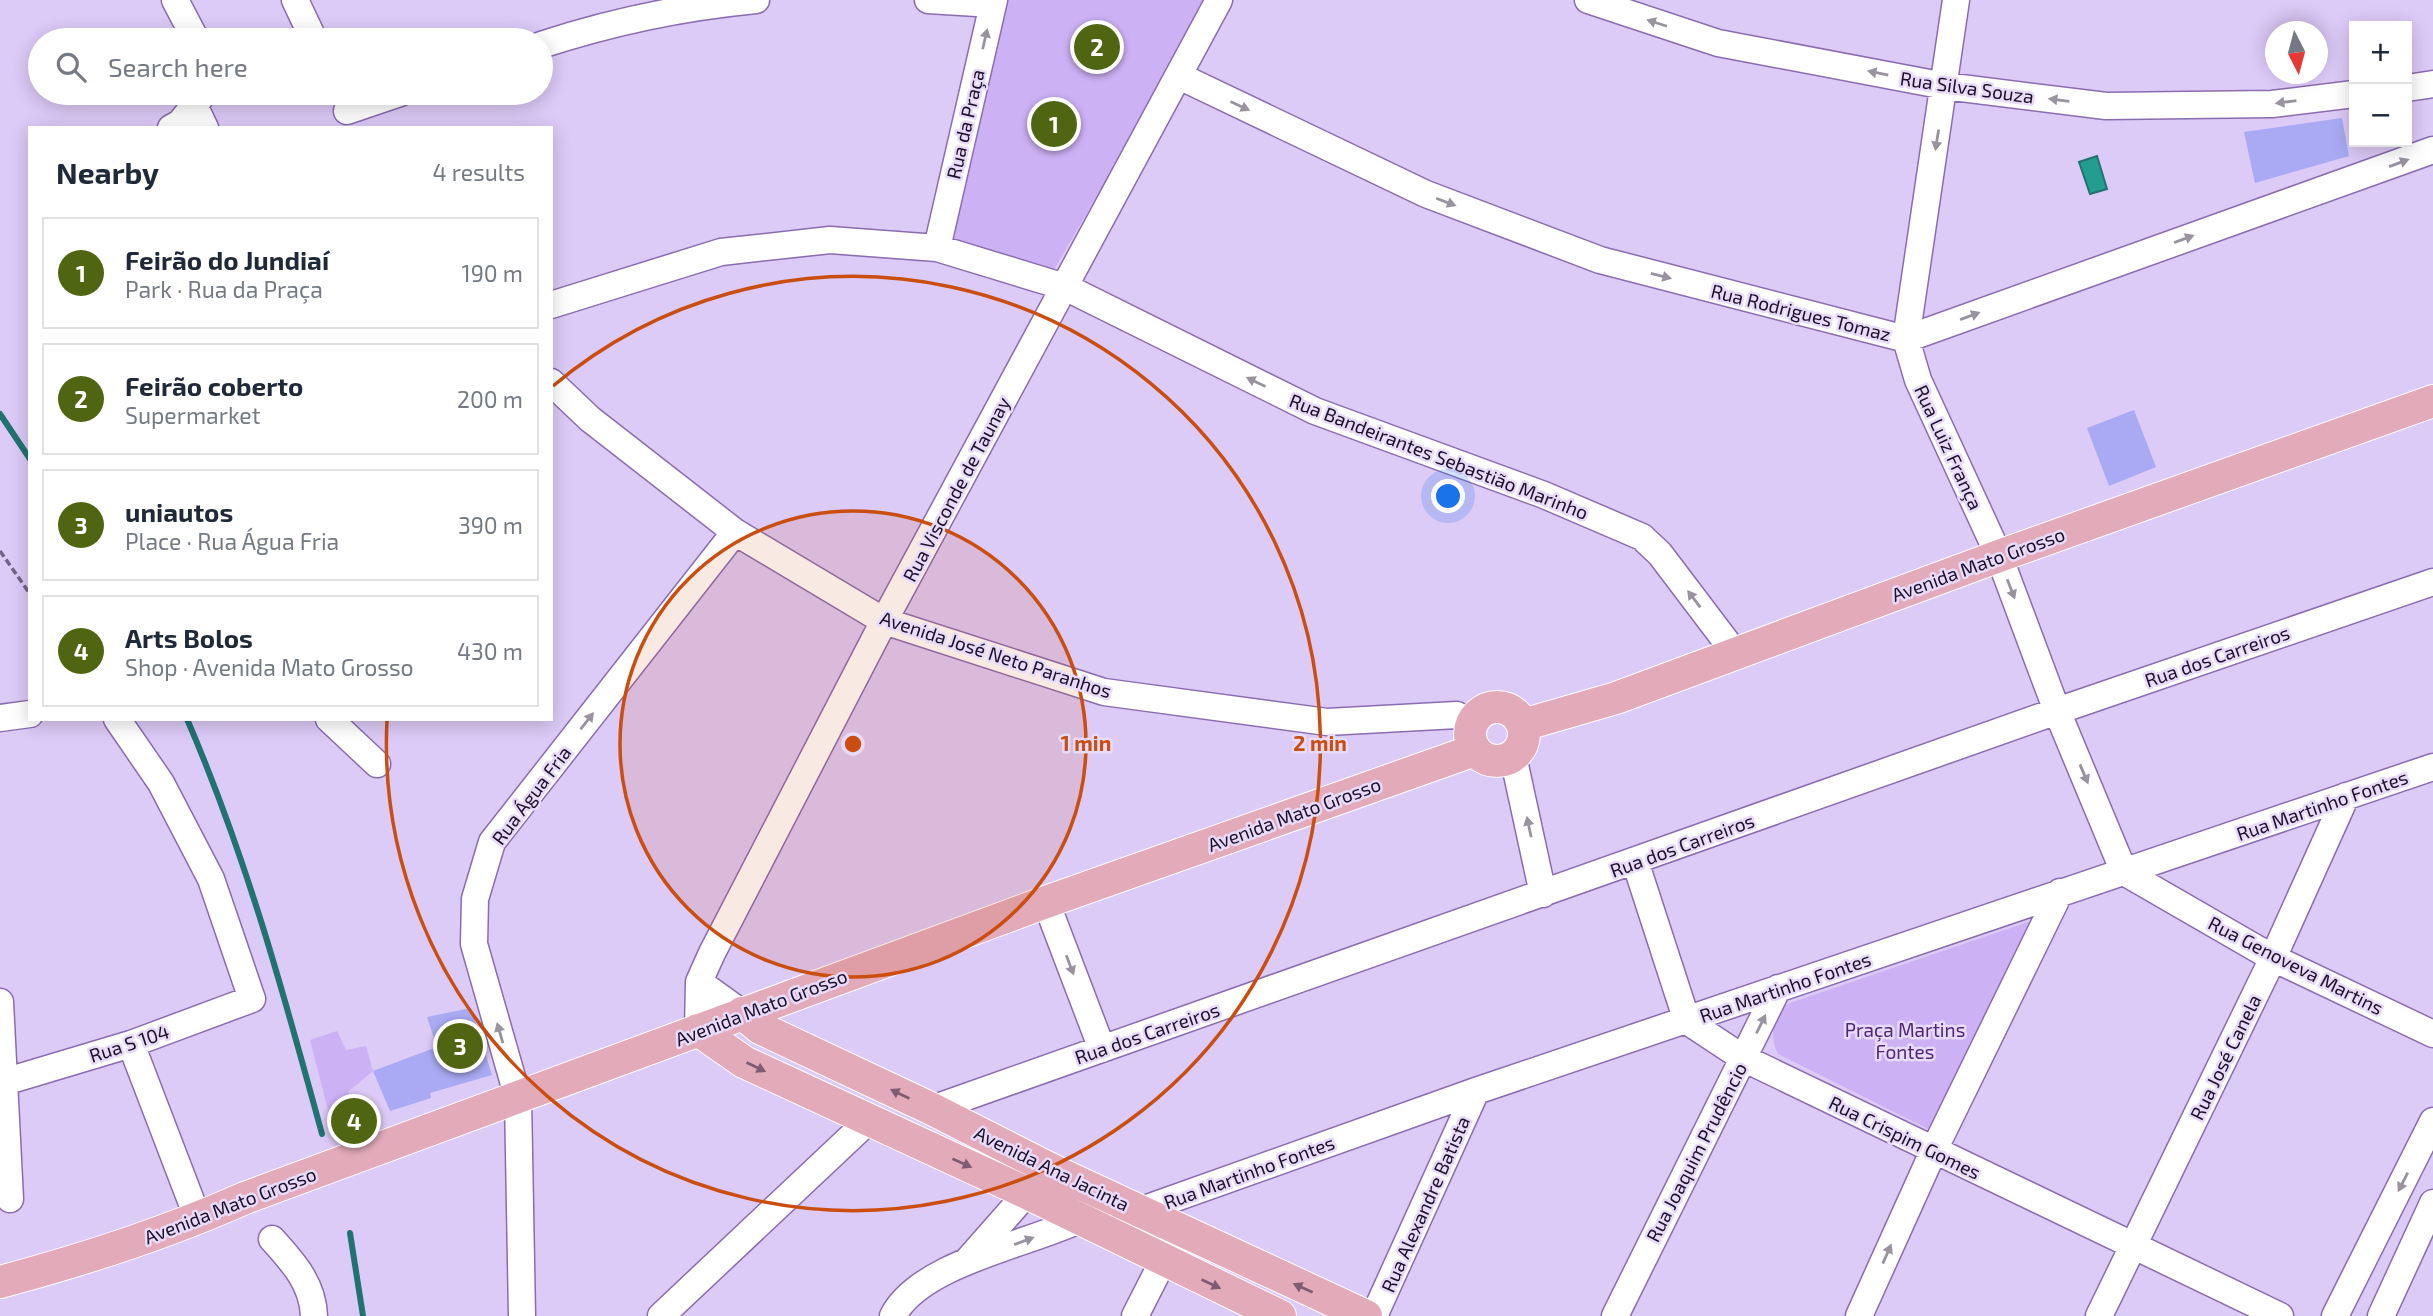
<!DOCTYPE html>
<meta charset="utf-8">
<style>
:root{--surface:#fff;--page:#f6f6f7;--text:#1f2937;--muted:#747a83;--line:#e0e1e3;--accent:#506512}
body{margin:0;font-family:"Exo 2",sans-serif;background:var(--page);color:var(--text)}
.controls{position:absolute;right:21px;top:21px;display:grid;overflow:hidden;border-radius:0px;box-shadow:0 4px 18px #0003}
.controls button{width:63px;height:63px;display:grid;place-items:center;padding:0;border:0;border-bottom:2px solid var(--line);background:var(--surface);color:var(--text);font:35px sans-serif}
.compass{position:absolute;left:2265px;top:21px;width:63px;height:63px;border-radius:50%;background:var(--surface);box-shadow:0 4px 18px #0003;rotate:174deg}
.you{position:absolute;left:1449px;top:497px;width:24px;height:24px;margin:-18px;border:5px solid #fff;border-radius:50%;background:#1a73e8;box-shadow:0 0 0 10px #1a73e833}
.badge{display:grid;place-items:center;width:46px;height:46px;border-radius:50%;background:var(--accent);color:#fff;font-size:23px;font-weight:700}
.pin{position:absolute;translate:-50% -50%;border:4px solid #fff;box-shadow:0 2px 7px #0006}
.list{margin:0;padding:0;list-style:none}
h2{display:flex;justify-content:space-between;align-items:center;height:91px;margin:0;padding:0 28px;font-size:30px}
h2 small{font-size:23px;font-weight:400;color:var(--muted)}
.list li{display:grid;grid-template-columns:46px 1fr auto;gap:21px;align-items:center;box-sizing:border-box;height:112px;margin:0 14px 14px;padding:0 14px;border:2px solid var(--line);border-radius:0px}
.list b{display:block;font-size:26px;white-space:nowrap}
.list p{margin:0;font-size:23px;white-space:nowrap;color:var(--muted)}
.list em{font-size:23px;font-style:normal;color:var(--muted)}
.icon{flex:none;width:38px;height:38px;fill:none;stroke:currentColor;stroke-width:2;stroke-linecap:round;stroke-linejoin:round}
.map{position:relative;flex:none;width:2433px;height:1316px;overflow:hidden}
.search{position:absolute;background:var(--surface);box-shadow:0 4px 18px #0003;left:28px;top:28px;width:525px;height:77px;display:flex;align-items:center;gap:18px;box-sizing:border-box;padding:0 24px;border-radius:38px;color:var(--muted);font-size:26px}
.panel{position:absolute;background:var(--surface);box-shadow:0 4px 18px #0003;left:28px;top:126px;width:525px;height:595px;border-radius:0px}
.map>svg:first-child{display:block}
.green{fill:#cdb1f5}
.water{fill:#239d8f;stroke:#217270;stroke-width:2}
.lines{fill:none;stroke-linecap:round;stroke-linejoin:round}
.stream{stroke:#217270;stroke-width:6}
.building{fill:#a9aaf3}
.minor-casing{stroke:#8a6cb0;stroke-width:29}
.major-casing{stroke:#fff;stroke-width:34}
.path{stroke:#736487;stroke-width:3.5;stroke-dasharray:7 3.5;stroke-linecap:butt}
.minor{stroke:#fff;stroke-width:26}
.major{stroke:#e3aaba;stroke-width:32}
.oneway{fill:#98939f}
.oneway2{fill:#7f5c72}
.ring{fill:none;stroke:#c94e10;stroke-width:3.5}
.labels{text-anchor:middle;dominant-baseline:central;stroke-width:5;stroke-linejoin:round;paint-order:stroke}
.street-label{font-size:19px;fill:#1b0f29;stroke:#e7dbf9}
.park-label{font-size:19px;fill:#4f2677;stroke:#e7dbf9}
.centre{fill:#c94e10;stroke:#e7dbf9;stroke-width:3.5}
.ring-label{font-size:21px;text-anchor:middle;font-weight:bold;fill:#c94e10;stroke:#e7dbf9;stroke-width:5;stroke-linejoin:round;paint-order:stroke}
</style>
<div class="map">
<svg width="2433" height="1316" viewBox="0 0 2433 1316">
<rect width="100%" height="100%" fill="#dccaf7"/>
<!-- green -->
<path class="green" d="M999,0H1210L1051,275L941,247Z
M2028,922L2033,923L1930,1130L1778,1054C1769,1036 1772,1014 1790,1003Z
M337,1031L346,1050L366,1046L373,1071L349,1091V1112L330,1118L310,1040Z"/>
<!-- water -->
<path class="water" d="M2097,156L2107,189L2090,194L2079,162Z"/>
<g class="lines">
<!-- stream -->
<path class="stream" d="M0,414L30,459
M187,719C246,856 283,991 322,1134
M350,1233L363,1316"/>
</g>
<!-- building -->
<path class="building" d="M2342,118L2349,156L2255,183L2244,132Z
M2134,410L2156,467L2109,486L2087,428Z
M471,1008L492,1075L430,1093L431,1098L390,1111L373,1071L437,1047L427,1017Z"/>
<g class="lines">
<!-- minor casing -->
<g class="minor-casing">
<path id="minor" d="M175,0L196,40
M295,0L314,40
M928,0L993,4
M1588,0L1718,43L1945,86L2106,106L2272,104L2354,94
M1956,0L1906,339L1918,380L1999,556L2057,711L2124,872L2273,958L2433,1034
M541,45C611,22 682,7 756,0
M1179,76L1426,194L1600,260L1906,339L2433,150
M2407,88L2433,84
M194,105L205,128
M347,111L400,93
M171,128L180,123L204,93
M937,248L994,0
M551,305L721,252L830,240L937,248L1065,287L1315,411L1544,495L1642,537L1660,554L1735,653
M551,382L590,419L735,532L884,621L1104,692L1327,722L1457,715L1471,725
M0,718L30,714
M329,719L377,764
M1513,756L1543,894
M1635,861L1687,1021L1743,1058L2280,1316
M1046,902L1102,1049
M699,982L742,1013
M0,1002L10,1199
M698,1030L699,982L712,953L884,621L1219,0
M131,1044L198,1219
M4,1082L131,1044L252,999L211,879L161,783L117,719
M932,1109L2057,711L2433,582
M1139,1211L1476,1091L2433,767
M272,1239C293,1262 313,1284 314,1316
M967,1261L1027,1193
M522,1316L518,1098L474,944L475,899L492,842L735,532
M661,1316L868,1121
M893,1316C920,1263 1030,1244 1081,1219
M1135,1316L1163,1261
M1374,1316L1476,1091
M1615,1316L1778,988
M1859,1316L1933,1152L2060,892
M2099,1316L2273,958L2346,796
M2335,1316L2433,1121
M2381,1316L2433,1203"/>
</g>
<!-- major casing -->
<g class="major-casing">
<path id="major" d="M1470 734a27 27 0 1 1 54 0a27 27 0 1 1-54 0Z
M1523,725L1616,698L1999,556L2433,401
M742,1013L760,1028L932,1109L1058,1173L1366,1316
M698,1030L744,1062L1027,1193L1280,1316
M0,1282C83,1260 166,1233 245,1198L1046,902L1475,750"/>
</g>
<!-- path -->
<path class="path" d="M0,551L30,594"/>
<!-- minor -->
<use href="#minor" class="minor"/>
<!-- major -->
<use href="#major" class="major"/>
</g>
<!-- one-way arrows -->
<defs><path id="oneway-solid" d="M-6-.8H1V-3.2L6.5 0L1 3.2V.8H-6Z" transform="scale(1.75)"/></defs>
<g class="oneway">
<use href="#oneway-solid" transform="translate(1657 23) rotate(-162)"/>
<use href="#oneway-solid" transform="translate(985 39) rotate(-77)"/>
<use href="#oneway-solid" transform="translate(1878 73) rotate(-169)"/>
<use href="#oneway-solid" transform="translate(2059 100) rotate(-173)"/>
<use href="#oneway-solid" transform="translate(2286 102) rotate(173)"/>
<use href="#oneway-solid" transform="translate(1240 106) rotate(25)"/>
<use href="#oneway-solid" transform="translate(1937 140) rotate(99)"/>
<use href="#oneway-solid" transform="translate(2399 163) rotate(-20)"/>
<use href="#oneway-solid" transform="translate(1446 202) rotate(21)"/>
<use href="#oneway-solid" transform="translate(2184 239) rotate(-20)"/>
<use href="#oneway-solid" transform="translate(1661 276) rotate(14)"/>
<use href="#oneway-solid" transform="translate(1970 316) rotate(-20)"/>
<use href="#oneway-solid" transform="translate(1256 382) rotate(-154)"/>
<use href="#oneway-solid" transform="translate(2011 589) rotate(69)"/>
<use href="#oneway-solid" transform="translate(1694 599) rotate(-127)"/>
<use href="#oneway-solid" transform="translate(587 721) rotate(-52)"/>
<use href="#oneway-solid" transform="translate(2084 774) rotate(67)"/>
<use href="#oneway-solid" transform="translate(1529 827) rotate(-102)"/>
<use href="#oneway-solid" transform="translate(1070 965) rotate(69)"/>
<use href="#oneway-solid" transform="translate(1761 1024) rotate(-64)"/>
<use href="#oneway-solid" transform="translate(500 1033) rotate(-106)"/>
<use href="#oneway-solid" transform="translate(2403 1182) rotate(117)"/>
<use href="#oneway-solid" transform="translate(1024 1241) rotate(-20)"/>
<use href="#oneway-solid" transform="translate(1887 1254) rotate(-66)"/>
</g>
<g class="oneway2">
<use href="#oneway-solid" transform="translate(756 1067) rotate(26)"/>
<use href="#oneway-solid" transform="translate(900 1094) rotate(-154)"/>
<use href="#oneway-solid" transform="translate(962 1163) rotate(24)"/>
<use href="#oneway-solid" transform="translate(1211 1284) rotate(25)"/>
<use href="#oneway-solid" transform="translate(1303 1288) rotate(-156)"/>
</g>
<!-- distance rings -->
<circle cx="853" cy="744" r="233" fill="#c94e10" fill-opacity=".12"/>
<g class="ring">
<circle cx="853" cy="744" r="233"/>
<path d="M553 386A467 467 0 1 1 387 720"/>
</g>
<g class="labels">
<!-- street labels -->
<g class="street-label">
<text transform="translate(1967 87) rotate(8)">Rua Silva Souza</text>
<text transform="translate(965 124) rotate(-77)">Rua da Praça</text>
<text transform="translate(1801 312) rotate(14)">Rua Rodrigues Tomaz</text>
<text transform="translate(1949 447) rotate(65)">Rua Luiz França</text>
<text transform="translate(1439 456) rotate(21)">Rua Bandeirantes Sebastião Marinho</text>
<text transform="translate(956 489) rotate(-62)">Rua Visconde de Taunay</text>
<text transform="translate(1978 564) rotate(-20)">Avenida Mato Grosso</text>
<text transform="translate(996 654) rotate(18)">Avenida José Neto Paranhos</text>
<text transform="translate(2217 656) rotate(-19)">Rua dos Carreiros</text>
<text transform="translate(531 795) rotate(-53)">Rua Água Fria</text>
<text transform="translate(2322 805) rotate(-19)">Rua Martinho Fontes</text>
<text transform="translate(1294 814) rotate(-20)">Avenida Mato Grosso</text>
<text transform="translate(1682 845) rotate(-20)">Rua dos Carreiros</text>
<text transform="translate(2296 965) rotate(27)">Rua Genoveva Martins</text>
<text transform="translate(1785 987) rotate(-19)">Rua Martinho Fontes</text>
<text transform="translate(761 1007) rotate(-21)">Avenida Mato Grosso</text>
<text transform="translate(1147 1033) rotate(-19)">Rua dos Carreiros</text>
<text transform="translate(129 1043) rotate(-18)">Rua S 104</text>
<text transform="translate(2225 1057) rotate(-64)">Rua José Canela</text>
<text transform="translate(1905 1137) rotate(26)">Rua Crispim Gomes</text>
<text transform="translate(1696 1152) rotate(-63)">Rua Joaquim Prudêncio</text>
<text transform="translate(1052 1168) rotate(26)">Avenida Ana Jacinta</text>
<text transform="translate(1249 1172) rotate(-20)">Rua Martinho Fontes</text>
<text transform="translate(1425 1204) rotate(-66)">Rua Alexandre Batista</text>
<text transform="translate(230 1205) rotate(-21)">Avenida Mato Grosso</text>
</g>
<!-- park labels -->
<g class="park-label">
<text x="1905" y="1029">Praça Martins<tspan x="1905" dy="22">Fontes</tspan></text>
</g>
</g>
<circle cx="853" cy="744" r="10" class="centre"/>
<g class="ring-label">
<text x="1086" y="751">1 min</text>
<text x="1320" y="751">2 min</text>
</g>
</svg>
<div class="controls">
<button>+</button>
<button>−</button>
</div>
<svg class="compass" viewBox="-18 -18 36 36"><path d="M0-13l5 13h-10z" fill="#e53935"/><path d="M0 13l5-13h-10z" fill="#747a83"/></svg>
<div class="you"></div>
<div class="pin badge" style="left:1054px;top:124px">1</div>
<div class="pin badge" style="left:1097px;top:47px">2</div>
<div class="pin badge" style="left:460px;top:1046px">3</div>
<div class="pin badge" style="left:354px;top:1121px">4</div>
<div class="search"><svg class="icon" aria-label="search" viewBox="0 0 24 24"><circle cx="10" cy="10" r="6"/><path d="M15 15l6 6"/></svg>Search here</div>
<section class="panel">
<h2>Nearby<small>4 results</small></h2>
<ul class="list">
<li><span class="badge">1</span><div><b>Feirão do Jundiaí</b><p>Park · Rua da Praça</p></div><em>190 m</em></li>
<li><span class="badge">2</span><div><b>Feirão coberto</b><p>Supermarket</p></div><em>200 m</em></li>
<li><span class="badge">3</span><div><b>uniautos</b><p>Place · Rua Água Fria</p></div><em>390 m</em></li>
<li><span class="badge">4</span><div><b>Arts Bolos</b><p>Shop · Avenida Mato Grosso</p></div><em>430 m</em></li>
</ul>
</section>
</div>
